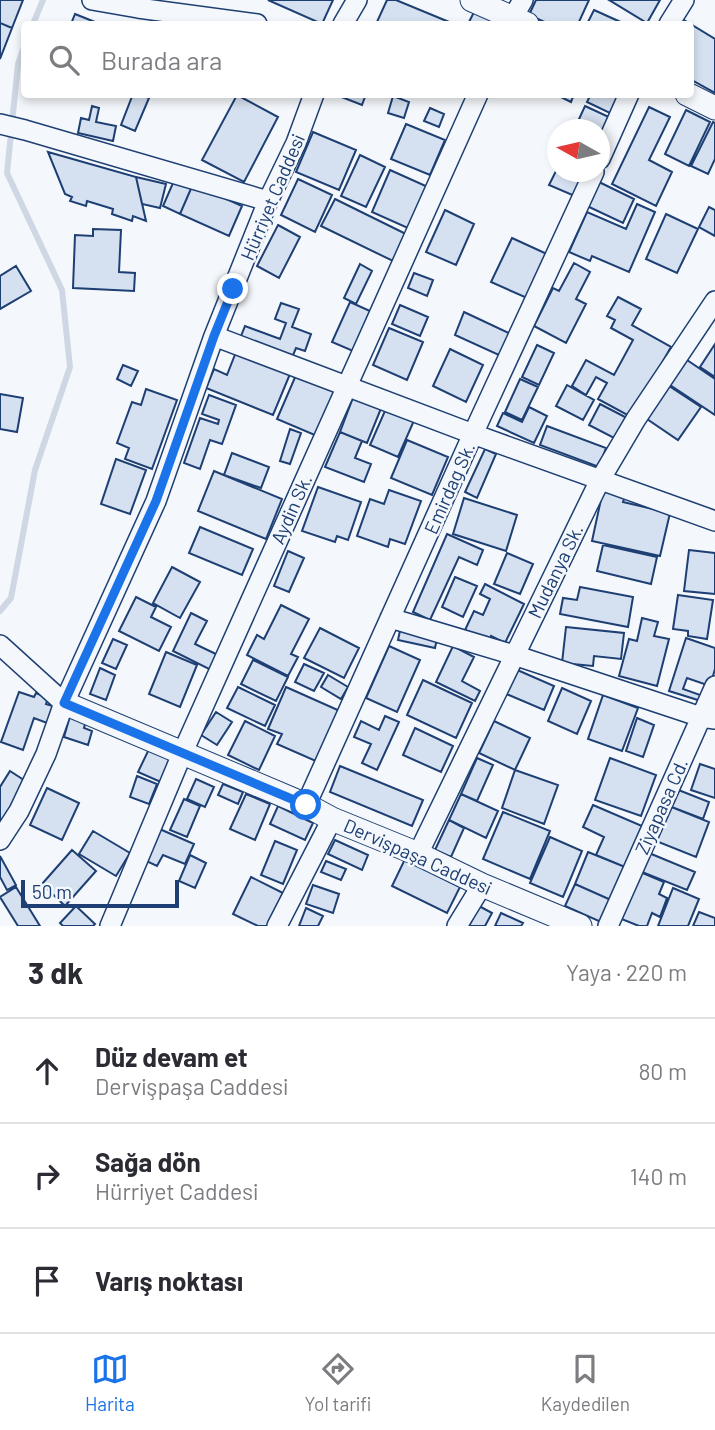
<!DOCTYPE html>
<html lang="tr">
<meta charset="utf-8">
<style>
:root{--surface:#fff;--page:#f2f2f3;--text:#2b2b33;--muted:#7c7c81;--line:#e1e1e2;--accent:#1a73e8}
body{margin:0;font-family:Barlow,sans-serif;background:var(--page);color:var(--text)}
.compass{position:absolute;left:547px;top:119px;width:63px;height:63px;border-radius:50%;background:var(--surface);box-shadow:0 4px 10px #0003;rotate:278deg}
.scale{position:absolute;left:21px;bottom:18px;width:158px;box-sizing:border-box;padding-left:7px;border:4px solid #1d3f73;border-top:0;font-size:19px;line-height:24px;white-space:nowrap;color:#1d3f73;-webkit-text-stroke:5px #f4f7fb;paint-order:stroke}
.stop{position:absolute;width:21px;height:21px;margin:-16px;border:5px solid #1a73e8;border-radius:50%;background:#fff}
.stop.end{background:#1a73e8;border-color:#fff;box-shadow:0 2px 7px #0008}
.list{margin:0;padding:0;list-style:none}
h2{display:flex;justify-content:space-between;align-items:center;height:91px;margin:0;padding:0 28px;font-size:30px}
h2 small{font-size:23px;font-weight:400;color:var(--muted)}
.list li{display:grid;grid-template-columns:46px 1fr auto;gap:21px;align-items:center;box-sizing:border-box;height:105px;padding:0 28px;border-top:2px solid var(--line)}
.list b{display:block;font-size:26px;white-space:nowrap}
.list p{margin:0;font-size:23px;white-space:nowrap;color:var(--muted)}
.list em{font-size:23px;font-style:normal;color:var(--muted)}
.icon{flex:none;width:38px;height:38px;fill:none;stroke:currentColor;stroke-width:2;stroke-linecap:round;stroke-linejoin:round}
.map{position:relative;flex:none;width:715px;height:926px;overflow:hidden}
.search{position:absolute;background:var(--surface);box-shadow:0 4px 10px #0003;left:21px;right:21px;top:21px;height:77px;display:flex;align-items:center;gap:18px;box-sizing:border-box;padding:0 24px;border-radius:7px;color:var(--muted);font-size:26px}
.sheet{height:406px;background:var(--surface)}
nav{display:flex;justify-content:space-around;align-items:center;box-sizing:border-box;height:98px;border-top:2px solid var(--line);background:var(--surface);font-size:19px;color:var(--muted)}
nav a{display:grid;justify-items:center;gap:4px}
nav .on{color:var(--accent)}
.map>svg:first-child{display:block}
.lines{fill:none;stroke-linecap:round;stroke-linejoin:round}
.stream{stroke:#cfd7e4;stroke-width:6}
.building{fill:#d5e0f0;stroke:#1d3f73;stroke-width:2}
.minor-casing{stroke:#1d3f73;stroke-width:22}
.tertiary-casing{stroke:#1d3f73;stroke-width:25}
.minor{stroke:#f4f7fb;stroke-width:19}
.tertiary{stroke:#f4f7fb;stroke-width:23}
.route{stroke:#1a73e8;stroke-width:9}
.labels{text-anchor:middle;dominant-baseline:central;stroke-width:5;stroke-linejoin:round;paint-order:stroke}
.street-label{font-size:19px;fill:#1d3f73;stroke:#f4f7fb}
</style>
<div class="map">
<svg width="715" height="926" viewBox="0 0 715 926">
<rect width="100%" height="100%" fill="#f4f7fb"/>
<g class="lines">
<!-- stream -->
<path class="stream" d="M33,24L43,0
M0,611L11,598L35,470L70,367L62,290L7,173L18,64L24,47"/>
</g>
<!-- building -->
<path class="building" d="M0,0H23L12,28L0,23Z
M268,0H333L322,24Z
M387,0H396L454,24H376Z
M536,0H589L578,24H549L529,15Z
M609,0H660L647,23Z
M594,10L625,24H587Z
M474,12L501,24H468Z
M75,14L100,24H71Z
M679,17L715,39V93L690,79V24H675Z
M0,23L12,28L0,59Z
M133,94H139L149,98L135,131L121,125Z
M339,94H366L362,105L339,96Z
M555,94H574L571,102Z
M591,94H624L614,115L587,102Z
M237,95L278,117L244,182L202,160Z
M393,96L409,102L404,118L388,113Z
M92,106L99,108L96,122L116,126L113,141L78,133L81,118L89,120Z
M585,106L611,118L600,143V130H574Z
M649,107L670,117L649,160L672,172L656,206L612,184Z
M430,108L444,114L439,127L424,121Z
M686,110L710,122L689,166L665,154Z
M713,122L715,123V159L708,174L691,166Z
M406,124L445,140L430,175L391,159Z
M313,132L356,150L339,190L296,172Z
M48,152L136,177L146,221L133,216L132,221L112,214L113,209L87,201L86,206L70,201L72,197L65,194Z
M360,155L385,167L366,207L341,196Z
M557,169L558,172H562L584,182L577,197L549,185Z
M390,170L428,187L410,229L372,212Z
M176,176L193,184L180,214L163,206Z
M136,177L166,184L160,208L142,204Z
M298,179L332,195L315,232L281,215Z
M599,182L634,199L623,223L587,206Z
M193,184L242,206L229,236L180,214Z
M335,199L406,234L393,261L321,226Z
M637,204L655,212L629,272L592,256L590,261L569,252L587,212L626,229Z
M709,207L715,210V236L699,227Z
M445,210L474,224L456,265L426,252Z
M666,214L698,229L677,273L646,259Z
M278,225L300,237L279,278L257,266Z
M93,229L121,230L119,272L135,273L134,291L73,288L75,235L93,236Z
M512,238L547,254L527,298L491,282Z
M574,263L590,272L576,299L586,304L566,343L534,326L553,288L559,291Z
M360,264L372,271L356,304L344,298Z
M16,266L31,291L0,309V276Z
M414,273L433,280L427,296L408,288Z
M618,297L641,309L632,325L671,347L631,417L598,399L607,383L596,377L586,395L572,386L586,360L614,375L633,340L611,328L615,320L607,316Z
M350,302L370,311L353,351L332,342Z
M281,303L299,309L292,327L311,334L305,351L296,348L291,360L239,341L245,326L280,339L286,323L275,319Z
M400,305L428,317L420,336L392,324Z
M464,312L511,334L501,356L455,335Z
M389,328L423,342L407,380L373,365Z
M715,344V377L700,367Z
M537,345L554,353L539,385L522,377Z
M450,349L483,365L466,402L433,386Z
M236,352L290,374L273,415L206,388L214,369L227,375Z
M687,360L715,379V415L670,385Z
M123,365L138,371L131,386L117,379Z
M296,375L335,391L317,436L277,419Z
M520,379L538,387L522,420L505,412Z
M567,385L594,400L583,420L556,406Z
M669,386L701,407L678,440L647,419Z
M146,389L177,400L152,469L125,459L129,448L117,443L132,402L141,405Z
M0,394L23,398L17,432L0,429Z
M209,395L236,405L222,444L210,440L200,469L184,463L200,418L218,424L219,420L202,414Z
M354,395L382,406L367,443L340,432Z
M388,404L416,416L398,457L370,445Z
M600,404L627,418L616,439L589,425Z
M529,407L547,416L534,443L497,426L503,413L522,422Z
M547,426L606,448L599,467L540,445Z
M290,429L301,433L290,464L280,461Z
M340,432L362,441L355,458L371,464L364,482L325,467Z
M407,440L448,457L432,495L391,478Z
M485,449L496,454L477,498L465,492Z
M232,453L269,467L261,488L224,475Z
M116,459L146,470L130,514L101,504Z
M214,471L282,499L266,539L198,511Z
M318,487L361,502L348,540L337,536L335,542L302,531Z
M389,490L421,501L405,544L390,539L388,547L357,536L370,499L384,504Z
M603,490L625,496L623,502L670,513L660,556L592,541Z
M464,498L517,515L506,551L453,534Z
M200,527L253,549L242,575L189,553Z
M447,534L483,550L477,565L459,557L430,620L413,612Z
M603,545L657,557L651,584L597,571Z
M689,550L715,553V594L684,591Z
M288,551L304,558L289,592L274,586Z
M507,553L533,564L520,594L494,584Z
M172,567L200,582L180,618L153,603Z
M455,577L477,586L463,617L442,607Z
M485,584L524,604L505,643L491,636L489,641L465,630L474,611L483,615L490,599L480,594Z
M580,587L633,597L628,627L560,614L563,598L577,600Z
M678,595L713,600L707,639L688,636V631L673,629Z
M136,597L156,607L151,617L171,627L159,651L119,631Z
M281,605L309,619L291,654L298,657L288,676L247,655L257,635L264,639Z
M191,613L207,621L195,644L218,655L211,670L173,651Z
M642,618L658,622L654,636L669,639L657,686L619,676L629,639L637,641Z
M401,626L438,634L435,648L398,640Z
M566,627L624,633L621,659L594,656L593,666L562,663Z
M320,628L359,648L344,678L304,658Z
M686,638L715,648V669L710,686L687,678L683,689L703,696L701,701L669,691Z
M113,639L127,645L116,669L102,663Z
M389,646L420,660L397,712L366,698Z
M453,646L474,657L462,681L480,691L475,701L436,682Z
M166,652L197,665L180,707L149,694Z
M253,660L288,677L276,701L241,684Z
M304,664L324,673L314,691L295,682Z
M100,668L115,675L106,700L90,694Z
M515,669L554,686L544,710L504,693Z
M328,675L348,687L341,699L321,687Z
M423,680L472,703L456,738L407,715Z
M238,687L275,705L265,726L227,708Z
M286,687L340,711L318,762L277,744L282,734L268,729Z
M562,688L591,701L577,734L548,721Z
M19,692L34,697L36,693L48,698L46,704L53,706L47,723L34,718L23,750L1,742Z
M603,695L638,708L622,751L588,739Z
M216,712L232,722L217,745L201,735Z
M70,716L86,721L84,728L92,731L88,745L64,737Z
M385,716L399,722L377,770L362,763L371,744L354,737L361,721L379,730Z
M637,718L654,725L643,757L626,751Z
M245,721L275,736L259,770L228,755Z
M494,721L530,738L515,770L479,753Z
M415,728L453,746L441,772L403,755Z
M150,747L175,758L163,783L138,772Z
M477,758L493,765L477,801L461,794Z
M610,758L656,775L641,816L595,800Z
M700,764L715,769V798L691,790Z
M340,766L423,800L412,826L330,792Z
M515,770L558,785L544,824L502,808Z
M10,771L30,784L0,823V787Z
M137,776L157,784L149,804L130,797Z
M196,779L214,787L205,807L187,799Z
M223,784L243,792L238,804L218,795Z
M47,788L79,803L62,840L30,825Z
M676,789L709,802L703,819L669,806Z
M246,794L270,804L255,840L230,829Z
M461,794L498,811L486,838L449,820Z
M184,799L200,806L187,837L170,830Z
M593,805L642,826L625,867L596,855L604,837L583,827Z
M278,806L313,823L305,840L270,824Z
M669,806L709,822L696,857L656,841Z
M503,812L550,831L530,879L483,859Z
M449,820L464,828L451,857L435,850Z
M155,827L194,844L185,864L163,855L157,866L142,859Z
M93,831L130,853L116,876L79,854Z
M550,837L582,851L563,897L530,883Z
M335,840L368,855L362,870L328,854Z
M275,841L297,850L283,884L261,875Z
M72,850L96,871L65,906L42,884Z
M588,852L625,867L611,900L575,884Z
M649,853L695,872L687,890L642,872Z
M190,855L206,863L195,888L179,881Z
M0,856L16,885L7,890L0,877Z
M405,859L460,887L447,913L392,886Z
M326,861L346,869L341,880L321,872Z
M638,871L664,882L659,894L667,898L660,917L652,913L647,926H639L619,918Z
M251,877L283,893L267,926H258L233,914Z
M575,884L611,900L601,922L565,906Z
M313,885L339,894L333,913L306,904Z
M16,887L40,926H18L0,897Z
M673,888L699,899L688,926H658Z
M76,906L95,924L93,926H63L60,923Z
M479,906L492,913L485,926H469Z
M306,908L323,916L318,926H299Z
M699,912L715,918V926H693Z
M501,913L523,923L521,926H495Z"/>
<g class="lines">
<!-- minor casing -->
<g class="minor-casing">
<path id="minor" d="M92,0L138,8L257,24
M343,24L357,0
M509,24L523,0
M669,24L684,0
M0,124L25,130L268,201
M600,159L629,94
M214,336L473,434L715,521
M390,618L514,655L701,717L715,719
M0,645L64,703
M306,805L473,434L594,172
M0,840L19,811L46,754L64,703L156,501L214,336L268,201L296,143L314,94
M418,854L600,480L636,419L715,301
M110,926L182,754L478,94
M277,926L332,819
M457,926L482,885
M608,926L715,686"/>
</g>
<!-- tertiary casing -->
<g class="tertiary-casing">
<path id="tertiary" d="M472,0L527,24
M687,94L715,108
M64,703L306,805L332,819L418,854L482,885L580,926"/>
</g>
<!-- minor -->
<use href="#minor" class="minor"/>
<!-- tertiary -->
<use href="#tertiary" class="tertiary"/>
</g>
<g class="lines">
<!-- route -->
<path class="route" d="M233,289L214,336L156,501L64,703L306,805"/>
</g>
<g class="labels">
<!-- street labels -->
<g class="street-label">
<text transform="translate(272 197) rotate(-67)">Hürriyet Caddesi</text>
<text transform="translate(449 488) rotate(-66)">Emirdag Sk.</text>
<text transform="translate(291 509) rotate(-66)">Aydin Sk.</text>
<text transform="translate(555 571) rotate(-64)">Mudanya Sk.</text>
<text transform="translate(661 806) rotate(-66)">Ziyapasa Cd.</text>
<text transform="translate(418 856) rotate(24)">Dervişpaşa Caddesi</text>
</g>
</g>
</svg>
<svg class="compass" viewBox="-18 -18 36 36"><path d="M0-13l5 13h-10z" fill="#e53935"/><path d="M0 13l5-13h-10z" fill="#7c7c81"/></svg>
<div class="scale">50 m</div>
<div class="stop" style="left:306px;top:805px"></div>
<div class="stop end" style="left:233px;top:289px"></div>
<div class="search"><svg class="icon" aria-label="search" viewBox="0 0 24 24"><circle cx="10" cy="10" r="6"/><path d="M15 15l6 6"/></svg>Burada ara</div>
</div>
<section class="sheet">
<h2>3 dk<small>Yaya · 220 m</small></h2>
<ul class="list">
<li><svg class="icon" aria-label="ahead" viewBox="0 0 24 24"><path d="M12 20V5M6 11l6-6 6 6"/></svg><div><b>Düz devam et</b><p>Dervişpaşa Caddesi</p></div><em>80 m</em></li>
<li><svg class="icon" aria-label="right" viewBox="0 0 24 24"><path d="M7 20v-9h11M14 6l5 5-5 5"/></svg><div><b>Sağa dön</b><p>Hürriyet Caddesi</p></div><em>140 m</em></li>
<li><svg class="icon" aria-label="arrive" viewBox="0 0 24 24"><path d="M6 21V4h12l-3 4 3 4H6"/></svg><div><b>Varış noktası</b></div></li>
</ul>
</section>
<nav>
<a class="on"><svg class="icon" aria-label="map" viewBox="0 0 24 24"><path d="M3 6l6-2 6 2 6-2v14l-6 2-6-2-6 2zM9 4v14M15 6v14"/></svg>Harita</a>
<a><svg class="icon" aria-label="directions" viewBox="0 0 24 24"><path d="M12 3l9 9-9 9-9-9zM9 14v-3h6M13 9l2 2-2 2"/></svg>Yol tarifi</a>
<a><svg class="icon" aria-label="saved" viewBox="0 0 24 24"><path d="M7 4h10v16l-5-4-5 4z"/></svg>Kaydedilen</a>
</nav>
